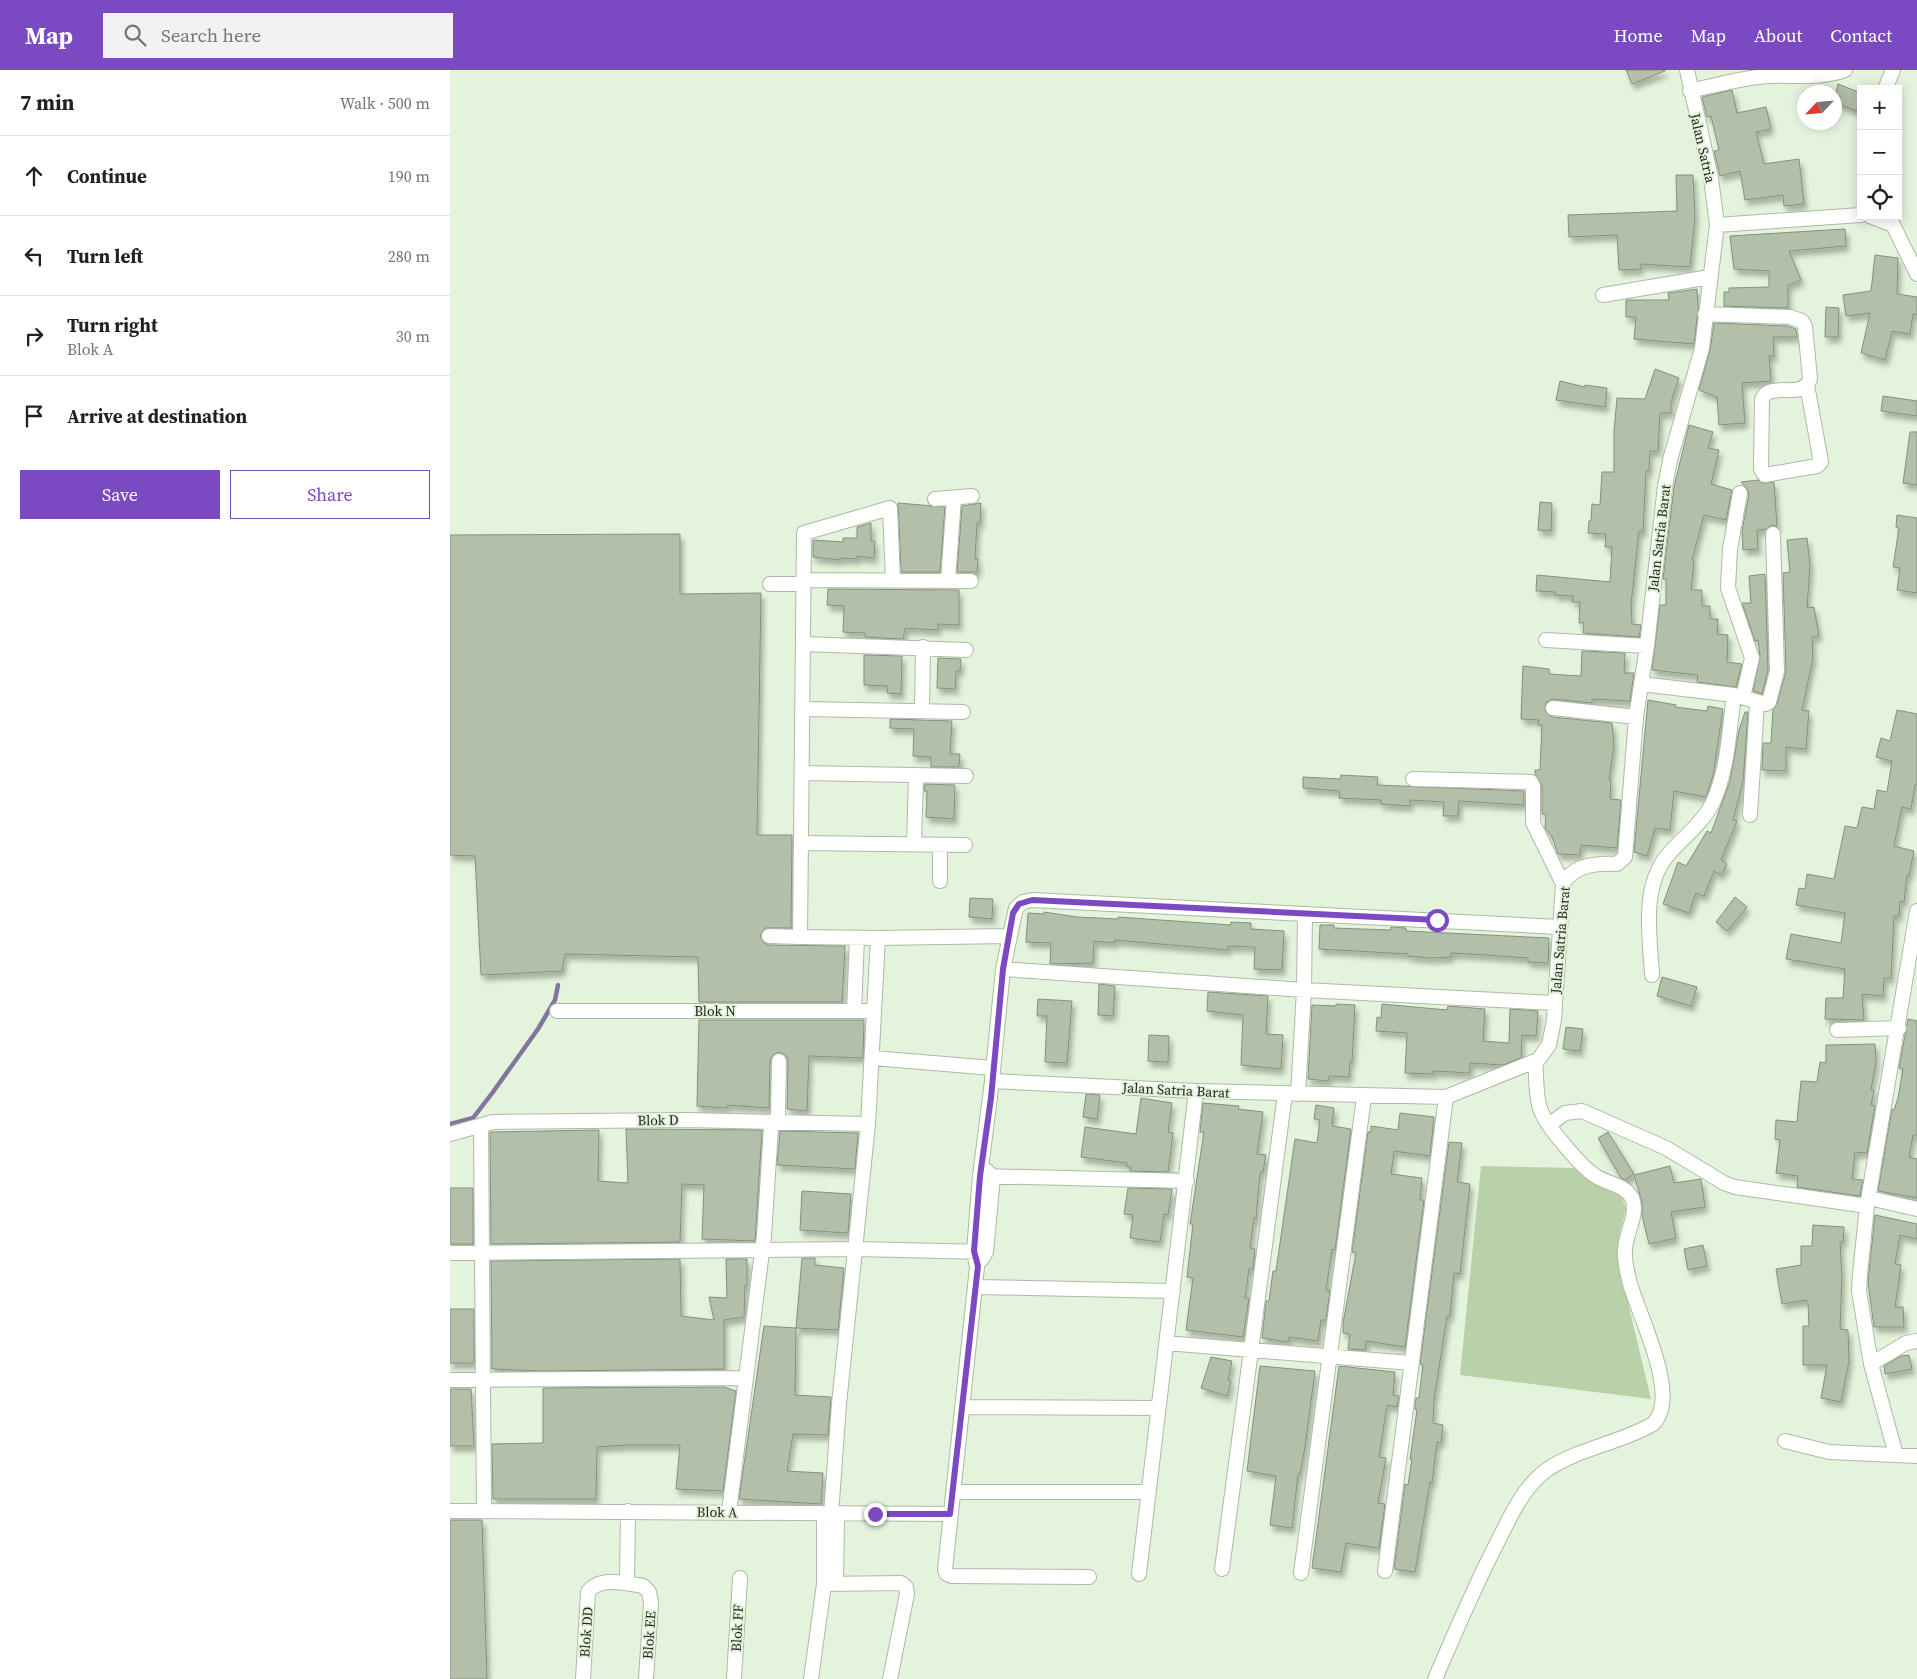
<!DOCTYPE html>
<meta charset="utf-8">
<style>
:root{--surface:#fff;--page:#f2f2f2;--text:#222;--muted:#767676;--line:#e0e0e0;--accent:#7b49c1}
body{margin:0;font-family:"Source Serif 4",serif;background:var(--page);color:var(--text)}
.controls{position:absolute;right:15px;top:15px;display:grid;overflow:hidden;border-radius:0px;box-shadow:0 2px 12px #0003}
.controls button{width:45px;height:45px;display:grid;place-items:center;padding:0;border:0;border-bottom:1px solid var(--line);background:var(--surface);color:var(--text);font:25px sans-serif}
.compass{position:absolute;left:1347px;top:15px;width:45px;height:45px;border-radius:50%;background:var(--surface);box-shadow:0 2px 12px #0003;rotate:244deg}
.stop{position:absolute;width:15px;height:15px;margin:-11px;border:4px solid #7b49c1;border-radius:50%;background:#fff}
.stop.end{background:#7b49c1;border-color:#fff;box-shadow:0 1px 5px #0008}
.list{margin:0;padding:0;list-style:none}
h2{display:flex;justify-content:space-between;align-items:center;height:65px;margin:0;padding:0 20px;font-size:21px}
h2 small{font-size:16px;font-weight:400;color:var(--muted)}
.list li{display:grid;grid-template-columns:32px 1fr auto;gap:15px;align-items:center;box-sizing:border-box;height:80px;padding:0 20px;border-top:1px solid var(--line)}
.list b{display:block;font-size:19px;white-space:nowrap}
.list p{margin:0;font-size:16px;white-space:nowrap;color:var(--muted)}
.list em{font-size:16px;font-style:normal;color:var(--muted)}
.actions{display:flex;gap:10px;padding:15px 20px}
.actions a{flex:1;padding:11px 0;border:1px solid var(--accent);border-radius:0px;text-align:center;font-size:18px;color:var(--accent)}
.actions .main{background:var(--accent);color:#fff}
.icon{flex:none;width:28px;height:28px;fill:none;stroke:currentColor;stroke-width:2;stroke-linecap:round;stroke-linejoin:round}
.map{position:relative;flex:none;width:1467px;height:1609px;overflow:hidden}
header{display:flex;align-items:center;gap:30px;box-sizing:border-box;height:70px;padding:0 25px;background:var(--accent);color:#fff}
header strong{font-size:24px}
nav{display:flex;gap:28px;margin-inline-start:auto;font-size:18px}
.search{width:350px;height:45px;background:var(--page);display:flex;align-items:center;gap:12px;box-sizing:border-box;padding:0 18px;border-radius:0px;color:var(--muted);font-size:19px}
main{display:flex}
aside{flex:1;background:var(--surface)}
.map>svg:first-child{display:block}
.green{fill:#b8d1a9}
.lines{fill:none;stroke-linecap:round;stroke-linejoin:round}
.stream{stroke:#82759f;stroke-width:4.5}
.building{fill:#b2c0aa;stroke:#84917c;filter:url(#shadow)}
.minor-casing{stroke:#acbaa5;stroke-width:16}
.minor{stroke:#fff;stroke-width:14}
.route{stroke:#7b49c1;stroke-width:6}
.labels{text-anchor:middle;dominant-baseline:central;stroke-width:4;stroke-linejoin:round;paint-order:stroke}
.street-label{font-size:14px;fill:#232920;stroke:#e4f3dc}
</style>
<header>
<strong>Map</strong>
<div class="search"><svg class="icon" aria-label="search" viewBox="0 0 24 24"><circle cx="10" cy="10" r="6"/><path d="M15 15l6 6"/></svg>Search here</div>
<nav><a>Home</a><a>Map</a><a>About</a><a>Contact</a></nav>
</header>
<main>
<aside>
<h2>7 min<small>Walk · 500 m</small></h2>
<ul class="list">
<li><svg class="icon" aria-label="ahead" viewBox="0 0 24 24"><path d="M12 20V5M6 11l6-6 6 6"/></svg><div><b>Continue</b></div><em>190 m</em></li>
<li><svg class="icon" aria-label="left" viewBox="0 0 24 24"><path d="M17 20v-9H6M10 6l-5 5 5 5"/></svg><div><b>Turn left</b></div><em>280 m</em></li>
<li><svg class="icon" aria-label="right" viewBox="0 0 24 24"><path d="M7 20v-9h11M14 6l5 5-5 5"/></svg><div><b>Turn right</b><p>Blok A</p></div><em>30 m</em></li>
<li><svg class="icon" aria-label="arrive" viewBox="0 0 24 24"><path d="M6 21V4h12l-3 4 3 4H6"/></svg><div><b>Arrive at destination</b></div></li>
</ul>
<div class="actions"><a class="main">Save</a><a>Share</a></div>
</aside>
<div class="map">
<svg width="1467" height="1609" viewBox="0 0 1467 1609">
<defs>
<filter id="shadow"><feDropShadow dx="3" dy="5.5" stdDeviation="2.5" flood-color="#0004"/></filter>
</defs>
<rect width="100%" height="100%" fill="#e4f3dc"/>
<!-- green -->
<path class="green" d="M1031,1096L1126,1098L1172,1127L1176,1139L1169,1166V1195L1201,1329L1010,1305Z"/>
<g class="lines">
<!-- stream -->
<path class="stream" d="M0,1054L23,1048L43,1022L88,959L105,930L108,915"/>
</g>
<!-- building -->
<path class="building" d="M1176,0H1215V1L1182,14Z
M1388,14L1411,23V43L1384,32Z
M1282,20L1287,43L1316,37L1321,59L1306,62L1314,94L1349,89L1354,134L1334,136L1333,125L1295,130L1290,101L1270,106L1264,81L1269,80L1261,46L1257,47L1252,27Z
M1226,105H1243L1245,148L1240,197L1190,194L1191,199L1169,200L1167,165L1119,167L1118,145L1227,141Z
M1395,159L1396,176L1339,181L1351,210L1338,215V238L1274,236V222H1279V218L1319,217V201L1284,199L1280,166Z
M1425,185L1448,188L1447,224L1467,227V245L1463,244L1460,264L1442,261L1435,290L1411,283L1420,243L1396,246L1393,225L1421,221Z
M1247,219L1248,239L1244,274L1184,269L1186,247H1176V230H1219L1218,223Z
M1376,237L1389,238L1388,267H1375Z
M1264,253L1338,256L1346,259L1347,267H1323L1324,286H1319L1321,311L1292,313L1295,353L1269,355L1267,327L1249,320L1260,280Z
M1205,299L1229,308L1221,332V343H1210L1208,381H1200L1199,401H1196L1193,462L1189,461L1181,535L1182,554L1191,555L1189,567L1133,563L1134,553H1129L1130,532H1122L1123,526L1105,525V522L1086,521L1087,505L1160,512L1162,477H1155L1156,464L1138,463L1139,451H1141L1142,434L1150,435L1152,402H1164V361L1167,328L1195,329Z
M1110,311L1135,317V315L1157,318L1155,337L1106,330Z
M1433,326L1467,331V346L1431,341Z
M1239,355L1263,362L1258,378L1269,380L1261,414L1282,420L1276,450L1254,445L1242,490L1244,491L1241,520H1252V536H1260V549H1268L1267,564L1278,565L1277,592L1292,594L1286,617L1247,612L1248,605L1202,600L1210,535H1216V509H1213L1224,417Z
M1460,362H1467V415L1453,413Z
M1308,410L1312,413L1324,412L1327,456L1322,455L1316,459L1307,460L1308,479L1293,480L1292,461L1299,424L1298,420L1291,412Z
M1090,432L1102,433L1101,461L1088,460Z
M448,433L495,437L490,502H451Z
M531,433L530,453H527L525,489H528L527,502H507L512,436Z
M1447,445L1467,448V523L1447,520L1450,498L1443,497L1449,458L1446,457Z
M421,453V471H425L424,488L407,486V489L390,488V490L363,487V470L393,472V468H407V457Z
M230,464V524L311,523L307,765H342L341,858H315L310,866L314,873L319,875L395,876L392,932H249L248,887L115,884L112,901L31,905L25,786L0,785V465Z
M1357,468L1360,496L1357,538L1364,537L1369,566L1362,567L1363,588L1352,640L1359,641L1356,679L1336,677V701L1312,700L1313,673H1321L1323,640L1327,634L1336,601L1333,503L1340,502L1337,470Z
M1315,504L1318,600L1312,624L1303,621L1310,586L1308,570L1305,571L1292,533H1301L1299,506Z
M378,519L509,520V555L488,554V560L455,558L453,569L415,567V563L393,562L394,536L377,535Z
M1132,581L1175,583L1174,603H1184L1180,631L1142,629V633L1103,629L1096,632L1095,641L1102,647L1162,653L1164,675L1159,710H1161L1160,729L1171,730L1167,778L1131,775L1130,785L1108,784L1102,767L1095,758L1096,745L1092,744V716L1085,704V700H1090L1092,655H1088L1089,650L1071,649L1073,596L1099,599V604L1131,606Z
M414,585L452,586L451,624L437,623L438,616L414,615Z
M488,588L511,589L510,601H506L505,619L487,618Z
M1198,630L1226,635L1225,637L1257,641L1258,636L1273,639L1263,705L1256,727L1224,721L1220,760L1205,758L1197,786L1184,782Z
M1447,640L1467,644V715H1465L1461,739L1452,737L1444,776L1464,781L1459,805H1457L1454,832L1450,831L1449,846H1444L1441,908H1434L1433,926L1412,924L1414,950L1375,949L1376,928H1393L1395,899L1336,889L1341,864L1391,873L1395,843L1346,835L1349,818L1355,819L1357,804L1384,809L1395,756L1407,758L1412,737L1424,739L1427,720L1437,722L1442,691L1426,687L1431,668L1440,671Z
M1295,642H1298L1293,712L1283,750L1287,751L1271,790L1277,794L1271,805L1264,801L1254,826L1246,823L1239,843L1213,834L1228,792L1236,796L1257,761L1261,763L1280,711L1289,660Z
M440,649L502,651L500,684H510L509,697H481V687L463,686L464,659L440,658Z
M891,705L928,707L927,715L1074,721V735L1009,731L1008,746H993L994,732L960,730V736L931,734V730L889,728L890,721L853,718V707L890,709Z
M475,714L505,715L504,749L476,747L477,721H474Z
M1285,827L1297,837L1277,861L1266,852Z
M520,828L543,829L542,849L519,847Z
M594,842L627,847L668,849V847L781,855V852L801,853V859L834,861L832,900L804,899L805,877L778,876V880L665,870L664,873L644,871L643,893L600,894L601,873L576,872L578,843L594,844Z
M870,855H884V858L941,860V857L956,858V861L1099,868L1098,893L1078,892V888L1036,885L1001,883V887L980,888L958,886V884L869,879Z
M1212,907L1247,917L1241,936L1207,926Z
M649,914L665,916L663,946L648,945Z
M758,922L818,926L816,964L833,965L831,999L791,995L793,945L757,941Z
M588,929L622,931L617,993L595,992L597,946H587Z
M886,934L905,935L902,992H900L899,1007L879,1006L878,1011L858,1009L862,935L886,936Z
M932,934L997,940L998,936L1035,939L1033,971L1059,973L1060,939L1088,941L1086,966L1072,965L1071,988L1053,995L1020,993V1003L983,1001V1004L955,1003L957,963L926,961L927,947L931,948Z
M1458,949L1467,951V1065H1463L1459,1087L1467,1089V1128L1428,1121L1442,1039L1444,1040L1448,1028L1453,999L1449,998Z
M249,950H414L413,988L359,986L357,1041L337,1039L338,991L336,986L330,982L324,984L320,990L319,1038L277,1035V1038L247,1036Z
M1116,957L1133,959L1130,981L1113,979Z
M699,965L719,966L718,992L698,991Z
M1425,974L1426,991L1421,1020H1424L1421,1035L1425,1036L1417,1083L1405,1082L1402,1109L1413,1110L1410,1126L1347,1117L1348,1106L1326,1103L1330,1070L1325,1069L1326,1050L1347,1052L1351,1011L1367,1012L1370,992L1376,993V975Z
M636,1024L650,1025L647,1049L633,1047Z
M691,1028L722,1033L718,1062L723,1063L718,1102L680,1101L681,1097L676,1096L677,1093L631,1087L635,1057L686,1064Z
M753,1033L789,1036L788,1039L813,1042L807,1084L816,1085L813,1102H810L806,1149L804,1148L800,1178L805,1179L803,1199H799L795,1228H799L793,1267L736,1260L743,1208L737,1207L743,1154H740L754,1062H750Z
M866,1035L884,1038L882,1056L901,1059L885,1180L882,1179L876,1220H880L876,1250H871L868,1271L839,1267L838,1272L812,1268L816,1231H819L823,1201H826L845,1069L867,1073L870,1050L864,1049Z
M950,1043L984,1047L980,1086L944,1081L941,1104L972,1108L970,1130H974L955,1277L916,1271L915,1280L898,1279L900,1264L893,1263V1253L906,1183L902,1182L918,1062H921V1056L948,1060Z
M176,1059L312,1060L305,1171L252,1169L254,1115L232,1114L230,1172L41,1174L40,1062L149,1060L148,1111L178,1113Z
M330,1061L408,1063L405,1099L327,1095Z
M1158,1062L1184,1104L1175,1110L1171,1108L1148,1068Z
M999,1072L1012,1073L1007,1112L1020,1114L1010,1204L1004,1203L1000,1246H997L984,1330L983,1353L993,1355L991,1373L987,1372L982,1413L980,1412L965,1502L944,1499L955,1414L958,1415L962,1389H960L967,1340L965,1339L966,1328H969L973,1295L970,1294Z
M1220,1096L1224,1113L1251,1109L1255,1137L1221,1142L1226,1168L1199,1174L1192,1145V1132L1184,1105Z
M0,1118H23V1174H0Z
M678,1118L722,1119L718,1145L714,1144L710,1172L680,1168L683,1145L674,1144Z
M352,1121L401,1124L398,1163L350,1160Z
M1425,1145L1467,1154V1169L1450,1165L1445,1194L1451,1195L1445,1237H1453L1454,1257H1424L1418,1212Z
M1363,1155L1394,1157L1393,1172H1390L1392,1208L1390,1259L1398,1260L1399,1291L1391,1332L1371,1328L1377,1295H1353V1256H1359L1358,1233L1356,1230L1332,1234L1326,1199L1351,1195V1176H1362Z
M1253,1175L1257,1196L1238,1200L1234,1179Z
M352,1188H365V1195L394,1198L388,1260L346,1258Z
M230,1189L231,1246L264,1250L259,1227L277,1228L276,1189H297V1215H295L294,1247L274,1250V1299L93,1301L42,1299L41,1191Z
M0,1239H24V1293H0Z
M314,1256L346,1258L345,1325L381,1327L378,1365L343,1364L337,1401L373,1403L371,1434L289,1429Z
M1459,1285L1462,1299L1435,1304L1434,1296L1451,1286Z
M761,1287L782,1291L778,1310L781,1311L777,1326L751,1318Z
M810,1296L865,1301L855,1377L850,1404H848L842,1458L820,1455L826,1406L797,1401Z
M889,1296L945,1302L943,1325L949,1326L947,1337L937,1335L929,1387L936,1388L928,1433L935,1434L929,1478L896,1473L891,1502L862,1498Z
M274,1317L286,1321L273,1421L226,1419L230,1375H176L147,1377L146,1429H43L42,1374L93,1373V1318Z
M0,1319H21L24,1376H0Z
M0,1450H32L37,1609H0Z"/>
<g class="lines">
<!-- minor casing -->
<g class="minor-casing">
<path id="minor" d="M1435,19L1443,0
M1240,21C1267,15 1294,7 1321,6C1345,5 1371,9 1395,0
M1420,146L1443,155L1467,204
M1267,155L1411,145
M1153,225L1260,207
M1255,244L1340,247L1352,251L1355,256L1360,309C1353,331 1321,310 1312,329L1311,399L1315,405L1367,396L1371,392L1357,315
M1290,423L1280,479L1278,518L1302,588L1293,627
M485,429L522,426
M443,509L440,438L354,463L350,867L428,868L559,866
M353,510L521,511
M498,510L504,428
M320,514H353
M1096,570L1197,576
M354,574L516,580
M1191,614L1284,625L1316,634L1319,632L1327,601L1323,464
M1103,638L1186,647
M354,639L513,642
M472,641L473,577
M353,703L516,706
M963,709L1081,712L1083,716V753L1113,814
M1300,745L1307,633
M351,773L515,775
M464,774L466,706
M490,775V811
M319,866L350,867
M553,899L854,920L1105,933
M1202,905C1200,867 1191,818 1217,786C1231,769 1252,754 1262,734C1278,701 1279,661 1284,625
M107,941H424
M404,941L407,868
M1387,960L1449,958
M423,988L543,998
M542,1011L746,1021L996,1027L1088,990L1099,975L1104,950L1113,814C1124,794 1148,793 1167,794L1175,787L1186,647L1197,576L1215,416L1220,390L1252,278L1267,155L1261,108L1237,0
M848,1024L854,920L855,844
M1099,1055L1115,1043L1132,1041L1216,1078L1274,1113L1285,1117L1417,1136
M31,1057L34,1440
M0,1064L43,1052L237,1050L418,1054
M530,1106L737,1111
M1419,1128L1467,1139
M0,1183L405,1179L536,1182
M531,1190L536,1182L543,1107L537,1101
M526,1217L723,1221
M716,1273L961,1293
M1421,1294L1456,1273L1467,1271
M0,1310L296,1308
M513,1337L708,1338
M1335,1371L1379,1382L1467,1386
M1446,1385L1421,1294L1409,1221L1410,1204L1417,1136L1467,841
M503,1422H698
M0,1441L500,1444
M279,1442L314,1166L321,1058L328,1045L329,991
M381,1445L389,1334L418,1054L428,868
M772,1499L835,1024
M935,1501L996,1027
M851,1503L914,1027
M689,1504L746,1021
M639,1507L502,1506L497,1504L495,1500L527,1197L524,1181L530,1106L542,1011L553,899L566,838L573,832L582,830L1109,857
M177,1513L178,1441
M374,1514L451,1513L456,1517L457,1524L440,1609
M386,1514L387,1444
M133,1609L138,1522C149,1506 176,1513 193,1516L199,1522L201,1533L196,1609
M284,1609L290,1508
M361,1609L374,1514V1444
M985,1609C1004,1565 1023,1520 1045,1477C1059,1450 1072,1417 1098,1399C1130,1378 1170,1373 1203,1354C1232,1326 1187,1243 1179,1210C1177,1201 1174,1190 1175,1180C1175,1164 1189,1144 1182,1128C1175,1114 1156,1114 1144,1105C1130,1095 1097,1057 1091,1041C1085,1027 1087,1007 1085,992"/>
</g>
<!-- minor -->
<use href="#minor" class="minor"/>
</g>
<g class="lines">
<!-- route -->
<path class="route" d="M425,1444H500L528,1196L524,1181L530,1106L541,1028L553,899L563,843L569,834L582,830L987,850"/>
</g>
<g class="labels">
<!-- street labels -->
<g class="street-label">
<text transform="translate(1253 78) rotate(77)">Jalan Satria</text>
<text transform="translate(1209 468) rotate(-83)">Jalan Satria Barat</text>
<text transform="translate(1110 870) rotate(-85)">Jalan Satria Barat</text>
<text x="265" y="941">Blok N</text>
<text transform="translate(726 1020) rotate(3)">Jalan Satria Barat</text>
<text transform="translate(208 1050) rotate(-1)">Blok D</text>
<text transform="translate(267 1442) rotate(1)">Blok A</text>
<text transform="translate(287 1558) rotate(-87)">Blok FF</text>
<text transform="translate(136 1562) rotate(-86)">Blok DD</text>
<text transform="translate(199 1565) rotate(-86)">Blok EE</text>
</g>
</g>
</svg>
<div class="controls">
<button>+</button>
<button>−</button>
<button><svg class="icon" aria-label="locate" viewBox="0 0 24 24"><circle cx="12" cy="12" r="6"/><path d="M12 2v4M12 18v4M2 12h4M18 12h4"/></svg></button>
</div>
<svg class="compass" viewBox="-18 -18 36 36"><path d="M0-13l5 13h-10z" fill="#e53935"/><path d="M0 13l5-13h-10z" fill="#767676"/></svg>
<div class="stop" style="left:987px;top:850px"></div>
<div class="stop end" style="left:425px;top:1444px"></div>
</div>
</main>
